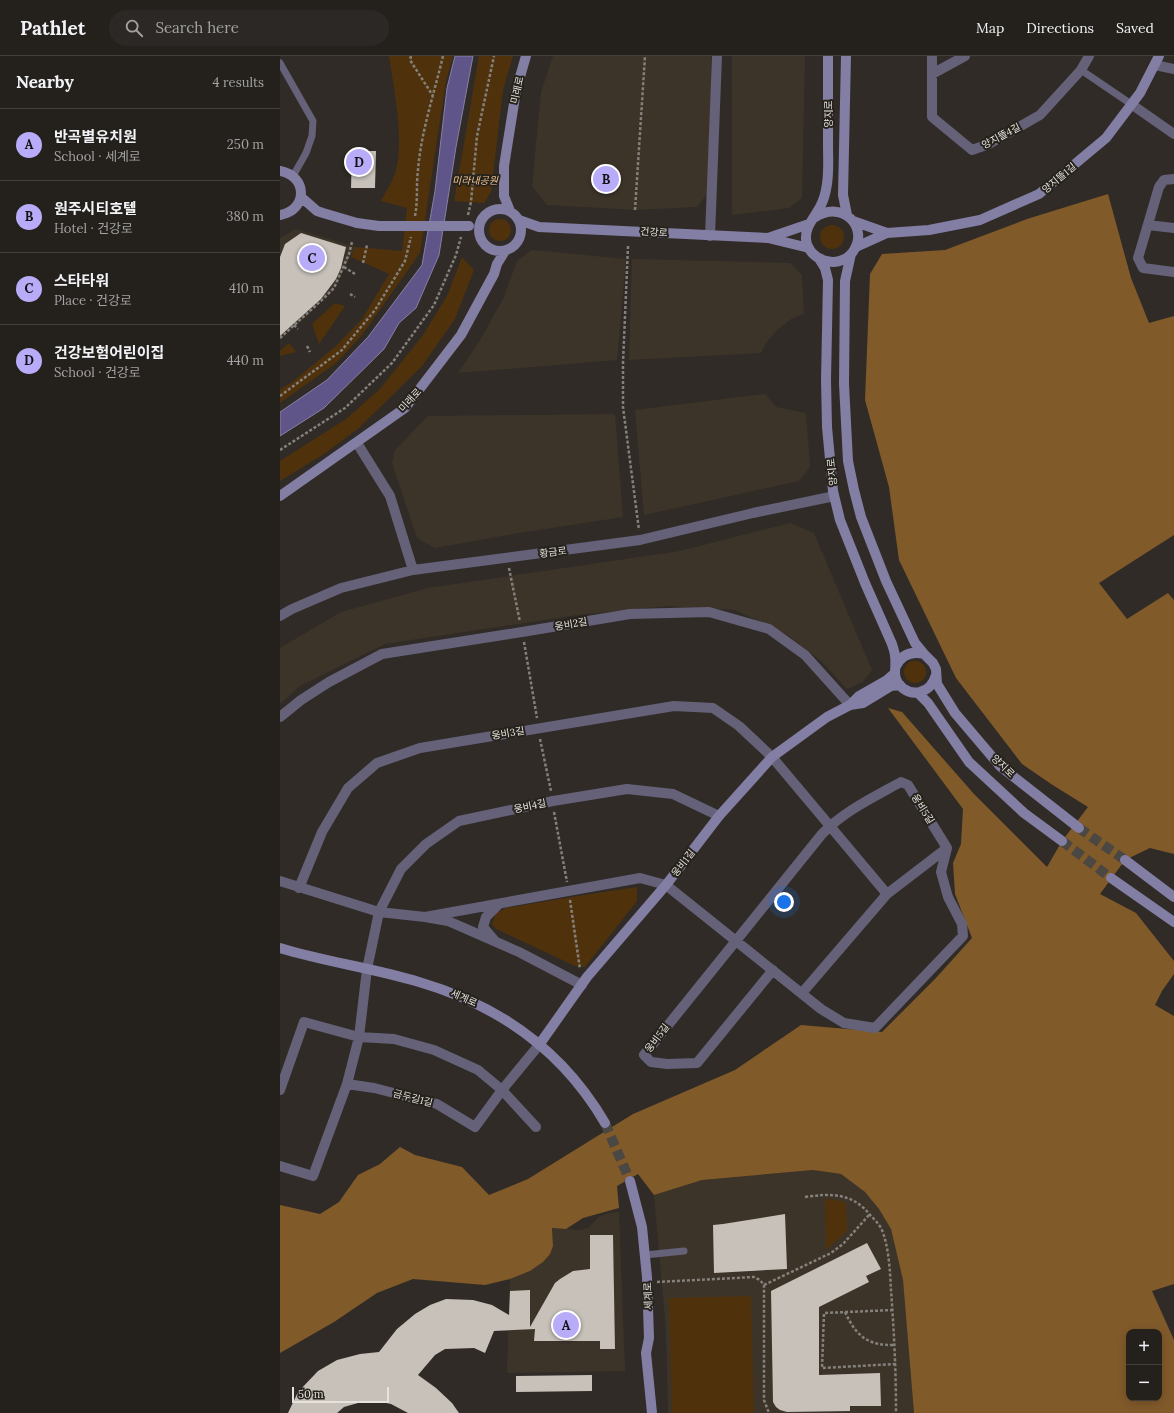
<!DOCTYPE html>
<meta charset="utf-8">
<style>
:root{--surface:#24201c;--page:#2c2825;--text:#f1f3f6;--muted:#a3a3a3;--line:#413e3b;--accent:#b8abf7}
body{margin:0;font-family:Lora,"Noto Sans KR",serif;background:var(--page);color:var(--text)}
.controls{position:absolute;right:12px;bottom:12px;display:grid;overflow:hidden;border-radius:8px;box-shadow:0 2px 10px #0003}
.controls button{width:36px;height:36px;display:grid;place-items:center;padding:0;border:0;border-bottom:1px solid var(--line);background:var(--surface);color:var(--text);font:20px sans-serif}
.scale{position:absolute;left:12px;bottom:10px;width:97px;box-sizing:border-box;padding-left:4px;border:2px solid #e6e3df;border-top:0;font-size:11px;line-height:14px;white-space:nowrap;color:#e6e3df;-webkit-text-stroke:3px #26221c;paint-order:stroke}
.you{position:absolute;left:504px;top:846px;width:14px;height:14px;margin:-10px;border:3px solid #fff;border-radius:50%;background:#1a73e8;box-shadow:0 0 0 6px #1a73e833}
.badge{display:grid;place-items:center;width:26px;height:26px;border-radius:50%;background:var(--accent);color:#111;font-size:13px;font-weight:700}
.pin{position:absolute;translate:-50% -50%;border:2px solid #fff;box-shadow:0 1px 4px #0006}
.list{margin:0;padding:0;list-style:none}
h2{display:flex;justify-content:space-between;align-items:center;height:52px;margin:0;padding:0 16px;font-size:17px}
h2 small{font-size:13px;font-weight:400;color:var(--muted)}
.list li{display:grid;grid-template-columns:26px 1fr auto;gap:12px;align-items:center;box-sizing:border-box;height:72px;padding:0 16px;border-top:1px solid var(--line)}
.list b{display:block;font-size:15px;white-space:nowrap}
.list p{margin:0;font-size:13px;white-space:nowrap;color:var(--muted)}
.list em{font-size:13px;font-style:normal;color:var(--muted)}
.icon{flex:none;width:22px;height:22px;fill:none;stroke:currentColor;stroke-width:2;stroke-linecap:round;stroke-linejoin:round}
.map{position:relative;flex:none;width:894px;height:1357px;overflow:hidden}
header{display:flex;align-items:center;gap:24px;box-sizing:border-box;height:56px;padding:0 20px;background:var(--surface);border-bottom:1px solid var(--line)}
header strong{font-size:19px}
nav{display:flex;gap:22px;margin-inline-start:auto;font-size:14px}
.search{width:280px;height:36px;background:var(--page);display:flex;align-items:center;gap:10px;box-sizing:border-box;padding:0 14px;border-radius:22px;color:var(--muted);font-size:15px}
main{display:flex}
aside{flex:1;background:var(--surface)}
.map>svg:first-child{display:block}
.built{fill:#3d3429}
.green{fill:#4f320c}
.forest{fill:#815a2a;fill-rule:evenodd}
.water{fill:#5f5589;stroke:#8880a3}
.building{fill:#c7c1ba}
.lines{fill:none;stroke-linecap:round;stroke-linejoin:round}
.secondary-tunnel{stroke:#4b4742;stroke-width:10;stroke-dasharray:10 5;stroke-linecap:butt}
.path{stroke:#84807b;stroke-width:2.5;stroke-dasharray:3 2;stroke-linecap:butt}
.lane{stroke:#646178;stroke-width:7}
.street{stroke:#646178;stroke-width:10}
.secondary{stroke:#837ea3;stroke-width:10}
.secondary-bridge{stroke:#837ea3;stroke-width:10}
.labels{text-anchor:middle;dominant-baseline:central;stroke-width:4;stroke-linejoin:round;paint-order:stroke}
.street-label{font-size:10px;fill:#e6e3df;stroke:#26221c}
.park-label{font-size:10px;font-style:italic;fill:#f8c790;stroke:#26221c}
</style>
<header>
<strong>Pathlet</strong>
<div class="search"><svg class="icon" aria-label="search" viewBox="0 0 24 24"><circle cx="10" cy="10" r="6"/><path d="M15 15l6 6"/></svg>Search here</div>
<nav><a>Map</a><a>Directions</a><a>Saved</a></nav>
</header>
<main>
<aside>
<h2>Nearby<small>4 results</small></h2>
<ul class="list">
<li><span class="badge">A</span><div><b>반곡별유치원</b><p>School · 세계로</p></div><em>250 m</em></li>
<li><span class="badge">B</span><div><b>원주시티호텔</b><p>Hotel · 건강로</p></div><em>380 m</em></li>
<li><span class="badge">C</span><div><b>스타타워</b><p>Place · 건강로</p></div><em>410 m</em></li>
<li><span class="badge">D</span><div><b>건강보험어린이집</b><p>School · 건강로</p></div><em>440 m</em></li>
</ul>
</aside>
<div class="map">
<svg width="894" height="1357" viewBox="0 0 894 1357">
<rect width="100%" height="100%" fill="#302b26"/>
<!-- built -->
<path class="built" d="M273,0H431V133L417,151L355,154L267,149L252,130L261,36Z
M452,0H525L522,142L509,152L452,159Z
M16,173L75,191L55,231L27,260L0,283V182Z
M252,194L346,203L337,304L178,317L200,284L223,243L237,205Z
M352,203L510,207L522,219L524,258L511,263L497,274L486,287L481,297L349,304Z
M485,338L496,351L526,357L530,411L519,425L364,459L355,354Z
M335,358L343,461L239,477L155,492L137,482L112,407L115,394L148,360Z
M510,467L534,477L592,614L583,626L567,633L542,606L508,579L455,554L387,550L297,559L105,588L20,630L0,648V592L61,556L148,532L400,495Z
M533,1114L561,1118L585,1136L599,1153L611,1173L623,1224L634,1357H388L386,1274L374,1139L422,1124Z
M339,1156L345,1315L227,1317L230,1223L250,1215L263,1206L273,1190L272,1172L299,1174L308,1172L320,1160L329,1157Z"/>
<!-- green -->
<path class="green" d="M109,0H173L166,25L140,197L82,279L56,307L0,347V333L11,327L56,290L82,263L109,218L71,201L75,191L122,195L127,152L101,145C106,135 113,125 116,114C124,81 114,34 109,0Z
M199,0H233L223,34L211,136L204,147L174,145Z
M209 174a11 11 0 1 1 22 0a11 11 0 1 1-22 0Z
M540 181a12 12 0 1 1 24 0a12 12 0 1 1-24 0Z
M182,201L194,214L175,263L142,310L79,372L44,398L0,425V405L66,363L100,333L143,279L167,240Z
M55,247L65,250L39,288L32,268Z
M9,287L16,296L0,300V295Z
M624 616a11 11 0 1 1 22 0a11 11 0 1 1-22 0Z
M357,831V845L305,911L295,910L216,873L212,868L216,857L226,852L298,840Z
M545,1143L557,1144L566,1147L567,1175L546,1194Z
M471,1240L474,1357H392L389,1242Z"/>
<!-- forest -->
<path class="forest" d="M828,138L851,222L869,267L894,260V479L819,527L847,563L888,537L894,544V798L870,792L845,804L820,838L856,857L894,905V918L882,935L875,949L894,960V1228L872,1235L894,1284V1357H634L623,1224L611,1173L599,1153L585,1136L561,1118L533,1114L422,1124L374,1139L358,1118L337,1130L339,1152L303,1162L286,1173L272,1172L273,1190L270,1198L263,1206L250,1215L230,1223L205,1229L133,1223L97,1237L54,1266L0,1297V1149L40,1158L59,1146L78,1119L100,1108L120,1091L135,1099L182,1111L209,1139L248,1123L353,1058L455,1014L521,969L602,976L655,923L692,882L675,838L673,807L681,788L683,753L608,652L622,656L694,738L767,811L782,785L808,751L771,728L742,708L676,622L619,504L609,431L585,344L590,218L602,198L665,194L747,163ZM849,1276H879V1342H849Z"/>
<!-- water -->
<path class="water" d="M175,0H193L176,91L159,199L136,252L119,267L104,293L44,352L0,380V356L47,324L88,281L142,209L155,135L167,32Z"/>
<!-- building -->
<path class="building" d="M72,95H96L95,132H71Z
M21,177L66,191L61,212L56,223L41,243L0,280V201L5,188Z
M505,1158L507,1213L434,1217L433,1169L443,1168Z
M310,1179H333L335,1293H320V1285H254L255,1273L214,1275L205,1297L194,1292L165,1293L155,1299L138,1319L156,1332L172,1347L179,1357H128L111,1348L97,1345L78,1347L64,1351L57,1357H8L18,1336L38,1315L57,1304L80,1298L99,1296L117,1273L135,1258L150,1249L166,1243L193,1244L212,1249L229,1259L230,1235L250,1234V1271L275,1227L280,1223L293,1215L310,1213Z
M587,1187L601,1213L586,1220L589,1226L539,1251V1319L600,1317L601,1350H570V1355L507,1356L500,1354L496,1351L493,1346L491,1235Z
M312,1319V1335L236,1336V1320Z"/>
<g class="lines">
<!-- secondary-tunnel -->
<path class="secondary-tunnel" d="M799,772L845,804
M782,785L831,822
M325,1067L350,1125"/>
<!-- path -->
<path class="path" d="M131,0L130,4L153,40
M355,154L365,0
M188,159L191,146L197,80L214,0
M135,160C138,145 136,130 138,114C141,76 154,38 163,0
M348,190L343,307V351L359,474
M83,207L87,189
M64,211L75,218
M70,238L75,241
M14,269L18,273
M0,282L44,242L54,232L69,198L72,186
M27,290L30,296
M0,340L62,294L95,254L125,205L131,181
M0,394L65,352L112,307L154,249L176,199L181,181
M229,512L240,566
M244,586L257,662
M260,683L271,735
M274,756L287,826
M290,844L300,913
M525,1141C552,1137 573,1137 591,1160C594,1163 598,1167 601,1172C609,1189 610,1216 611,1234C614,1275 616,1315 616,1356L615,1357
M377,1226L474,1221L480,1224L484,1229V1344L489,1357
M484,1229L551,1197L563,1188L590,1158
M613,1254L544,1257L542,1312L616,1308
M565,1256C576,1280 588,1290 615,1289"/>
<!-- lane -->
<path class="lane" d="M0,7L33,65L32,80L26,97L13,120
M801,14L851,48
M365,1199L404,1195"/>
<!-- street -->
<path class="street" d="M652,0V61L692,94L709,88L760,59L801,14L809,0
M875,9L894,13
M652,18L685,0
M851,48L894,78
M894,123L884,124L879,131L858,202L863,212L894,216
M868,169L894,172
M430,180L437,0
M77,387L110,440L133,514
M0,560L12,553L61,532L133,514L360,484L473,457L550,441
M0,661L21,644L49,626L102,598L242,576L350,558L429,556L489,573L525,599L570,649
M0,825L99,856L145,861L168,865L239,896L302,929
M19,832L42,776L68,732L97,707L140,692L394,650L433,652L459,670L492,701L607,838
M145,861L360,822L386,829L541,953L564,967L595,972L683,880L682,868L668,841L661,816L667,792
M215,885L203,871L206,861L218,849
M493,914L417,1007L387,1008L371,1006L364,999L542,778C564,755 594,741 621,726L628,729L667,792
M522,937L607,838L667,792
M67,1028L94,1032L157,1048L195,1071L222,1034L259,989
M0,1034L24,966L79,981L114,983L154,994L198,1014L222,1034L256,1071
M0,1110L33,1120L67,1028L79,981L87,913L99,856L121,813L146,788L179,765L273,745L347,733L393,738L439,760"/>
<!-- secondary -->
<path class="secondary" d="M566,0L563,139L567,159
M0,115C28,120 28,154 0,159
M21,141L37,155L43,157L77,167
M199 174a21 21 0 1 1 42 0a21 21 0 1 1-42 0Z
M230,155L224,140V110L236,35L246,0
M534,162C563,142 591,173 572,197C558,214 528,205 526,183C525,170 535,161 540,151C544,144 546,135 547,128C549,115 548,101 548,88C548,59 548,29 548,0
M239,164L259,171L488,182L529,192
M573,165L607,177
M488,182L529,168
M576,191L607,177L649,174L700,164L759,138L826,82L860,37L879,0
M571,198L565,225L564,328L568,405L574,434L581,461L606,525L635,587L644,598L653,607L656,613L657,628L675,657L720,710L799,772
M540,204L545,212L548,224L546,324L547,371L553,435L560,464L585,527L612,588C613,592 615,596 615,600C616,606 615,612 615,618C616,630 628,639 640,636C649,634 653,628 656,619
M0,440L125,352L181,279L214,218L217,208L225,195
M616,610C622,598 632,595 644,598
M638,637L648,647L689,706L744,757L782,785
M570,649L583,647L611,630L620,629
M845,804L894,841
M831,822L894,866
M0,892C46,906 93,912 139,926C218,949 283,995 325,1067
M259,989L307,921L386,829L439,760L492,701L547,661L570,649L579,640L607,624L615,617
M350,1125L362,1171L367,1221L369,1282L366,1297L372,1357"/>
<!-- secondary-bridge -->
<path class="secondary-bridge" d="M77,167L99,170H189"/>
</g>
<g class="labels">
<!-- street labels -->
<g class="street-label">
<text transform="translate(237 34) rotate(-77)">미래로</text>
<text transform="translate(548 58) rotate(-90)">양지로</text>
<text transform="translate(721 80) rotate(-28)">양지뜰4길</text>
<text transform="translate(779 122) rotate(-40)">양지뜰1길</text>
<text transform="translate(374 176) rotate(4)">건강로</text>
<text transform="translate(130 344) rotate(-48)">미래로</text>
<text transform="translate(552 416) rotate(-95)">양지로</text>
<text transform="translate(273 496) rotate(-7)">황금로</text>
<text transform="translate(291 568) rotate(-10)">웅비2길</text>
<text transform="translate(228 677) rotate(-10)">웅비3길</text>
<text transform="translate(723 710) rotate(44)">양지로</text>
<text transform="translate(250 750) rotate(-12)">웅비4길</text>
<text transform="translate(643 753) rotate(58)">웅비5길</text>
<text transform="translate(403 807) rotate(-52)">웅비1길</text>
<text transform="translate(184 942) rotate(24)">세계로</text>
<text transform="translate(377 982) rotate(-53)">웅비5길</text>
<text transform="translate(133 1042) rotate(15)">금두길1길</text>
<text transform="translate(368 1240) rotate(-92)">세계로</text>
</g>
<!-- park labels -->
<g class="park-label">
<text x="195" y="124">미라내공원</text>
</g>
</g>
</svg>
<div class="controls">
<button>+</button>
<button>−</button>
</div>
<div class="scale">50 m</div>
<div class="you"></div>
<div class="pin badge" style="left:286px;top:1269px">A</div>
<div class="pin badge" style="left:326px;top:123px">B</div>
<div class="pin badge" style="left:32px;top:202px">C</div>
<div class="pin badge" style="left:79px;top:106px">D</div>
</div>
</main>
